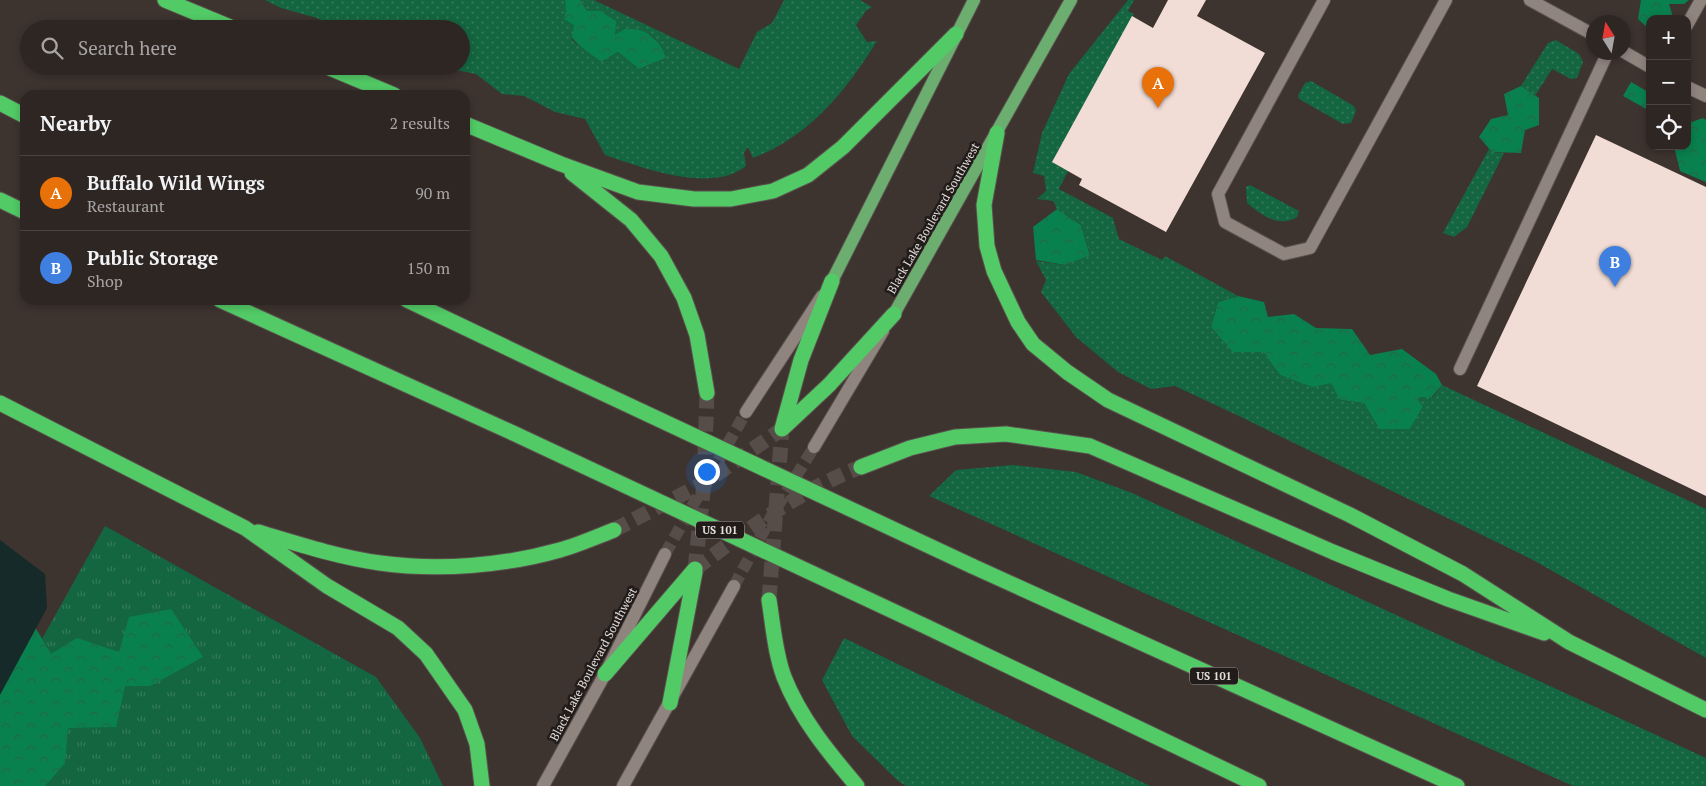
<!DOCTYPE html>
<meta charset="utf-8">
<style>
:root{--surface:#2e2623;--page:#3a3230;--text:#f1f3f6;--muted:#a7a5a6;--line:#494341;--accent:#8abfa5}
body{margin:0;font-family:"PT Serif",serif;background:var(--page);color:var(--text)}
.controls{position:absolute;right:15px;top:15px;display:grid;overflow:hidden;border-radius:10px;box-shadow:0 2px 8px #0003}
.controls button{width:45px;height:45px;display:grid;place-items:center;padding:0;border:0;border-bottom:1px solid var(--line);background:var(--surface);color:var(--text);font:25px sans-serif}
.compass{position:absolute;left:1586px;top:15px;width:45px;height:45px;border-radius:50%;background:var(--surface);box-shadow:0 2px 8px #0003;rotate:349deg}
.you{position:absolute;left:706px;top:471px;width:18px;height:18px;margin:-12px;border:4px solid #fff;border-radius:50%;background:#1a73e8;box-shadow:0 0 0 8px #1a73e833}
.badge{display:grid;place-items:center;width:32px;height:32px;border-radius:50%;background:var(--accent);color:#fff;font-size:16px;font-weight:700}
.pin{position:absolute;translate:-50% -41px;filter:drop-shadow(0 1px 2px #0008)}
.pin::after{content:'';position:absolute;top:26px;width:18px;height:15px;background:inherit;clip-path:polygon(0 0,100% 0,50% 100%)}
.list{margin:0;padding:0;list-style:none}
h2{display:flex;justify-content:space-between;align-items:center;height:65px;margin:0;padding:0 20px;font-size:21px}
h2 small{font-size:16px;font-weight:400;color:var(--muted)}
.list li{display:grid;grid-template-columns:32px 1fr auto;gap:15px;align-items:center;box-sizing:border-box;height:75px;padding:0 20px;border-top:1px solid var(--line)}
.list b{display:block;font-size:19px;white-space:nowrap}
.list p{margin:0;font-size:16px;white-space:nowrap;color:var(--muted)}
.list em{font-size:16px;font-style:normal;color:var(--muted)}
.icon{flex:none;width:28px;height:28px;fill:none;stroke:currentColor;stroke-width:2;stroke-linecap:round;stroke-linejoin:round}
.map{position:relative;flex:none;width:1706px;height:786px;overflow:hidden}
.search{position:absolute;background:var(--surface);box-shadow:0 2px 8px #0003;left:20px;top:20px;width:450px;height:55px;display:flex;align-items:center;gap:12px;box-sizing:border-box;padding:0 18px;border-radius:28px;color:var(--muted);font-size:19px}
.panel{position:absolute;background:var(--surface);box-shadow:0 2px 8px #0003;left:20px;top:90px;width:450px;height:215px;border-radius:15px}
.map>svg:first-child{display:block}
.grass{fill:url(#grass-tufts)}
.forest{fill:url(#forest-crowns)}
.garden{fill:url(#garden-dots)}
.water{fill:#172a2a}
.building{fill:#f2ddd6}
.lines{fill:none;stroke-linecap:round;stroke-linejoin:round}
.tertiary-tunnel{stroke:#564d49;stroke-width:12;stroke-dasharray:12 6;stroke-linecap:butt}
.motorway-tunnel{stroke:#564d49;stroke-width:15;stroke-dasharray:15 8;stroke-linecap:butt}
.service-casing{stroke:#5a524e;stroke-width:14}
.tertiary-casing{stroke:#5a524e;stroke-width:14}
.primary-casing{stroke:#5a524e;stroke-width:14}
.motorway-casing{stroke:#5a524e;stroke-width:17}
.service{stroke:#90847f;stroke-width:12}
.tertiary{stroke:#90847f;stroke-width:12}
.primary{stroke:#6bae70;stroke-width:12}
.motorway{stroke:#52ca66;stroke-width:15}
.motorway-bridge-casing{stroke:#5a524e;stroke-width:17;stroke-linecap:butt}
.motorway-bridge{stroke:#52ca66;stroke-width:15}
.labels{text-anchor:middle;dominant-baseline:central;stroke-width:5;stroke-linejoin:round;paint-order:stroke}
.shield{fill:#211c1a;stroke:#aaa4a2;stroke-width:1}
.shield-label{font-size:11px;font-weight:bold;fill:#e5dfdc}
.street-label{font-size:12px;fill:#e5dfdc;stroke:#211c1a}
</style>
<div class="map">
<svg width="1706" height="786" viewBox="0 0 1706 786">
<defs>
<pattern id="grass-tufts" width="24" height="20" patternUnits="userSpaceOnUse" patternTransform="scale(1.25)"><rect width="24" height="20" fill="#13663f"/><path d="M3 7l-1-3M5 7V3M7 7l1-3M15 17l-1-3M17 17v-4M19 17l1-3" fill="none" stroke="#357b5a"/></pattern>
<pattern id="forest-crowns" width="20" height="18" patternUnits="userSpaceOnUse" patternTransform="scale(1.25)"><rect width="20" height="18" fill="#09814e"/><path d="M2 6a3 3 0 1 1 6 0M12 15a3 3 0 1 1 6 0" fill="none" stroke="#216849"/></pattern>
<pattern id="garden-dots" width="8" height="8" patternUnits="userSpaceOnUse" patternTransform="scale(1.25)"><rect width="8" height="8" fill="#13663f"/><path d="M2 2h.1M6 6h.1" fill="none" stroke="#357b5a" stroke-width="1.8" stroke-linecap="round"/></pattern>
</defs>
<rect width="100%" height="100%" fill="#3d332f"/>
<!-- grass -->
<path class="grass" d="M105,526L376,677L420,738L443,786H0V714Z"/>
<!-- forest -->
<path class="forest" d="M565,0H581L587,11H601L627,28L644,30L661,45L666,58L639,69L618,52L601,62C586,50 567,40 564,20C563,14 566,7 565,0Z
M1641,0H1689L1684,4H1669L1672,14L1670,19H1650V30L1638,19Z
M1631,82L1650,93V111L1623,96Z
M1521,86L1539,98V125L1525,130L1521,153L1492,152L1479,137L1491,119L1508,115L1504,94Z
M1687,115L1689,123L1703,118L1706,120V182L1680,171L1674,146H1687Z
M1057,209L1081,225L1090,256L1065,265L1036,260L1033,227Z
M1238,296L1264,302L1268,317L1294,314L1316,328L1352,329L1370,355L1402,349L1436,374L1442,385L1423,407L1410,429H1379L1364,403L1340,400L1280,375L1263,352L1233,353L1211,327L1218,302Z
M171,609L203,657L150,686H125L116,727L68,728L65,763L45,786H0V615H28L51,654L77,638L119,652L129,617Z"/>
<!-- garden -->
<path class="garden" d="M265,0H565L566,10L564,19L574,25L572,40L601,62L618,52L639,69L666,58C659,38 648,30 627,28L615,35L616,21L601,11H587L581,0H594L739,69L757,32L772,23L784,0H860L872,7L866,11L856,25L867,42L877,41C846,91 809,137 753,158L748,147L744,153L746,166C711,194 643,168 605,155L585,119L555,112L524,96L502,94L476,74L436,66H461V29H338L317,18L281,8Z
M1128,0H1134L1128,11L1134,14L1052,162L1068,171L1059,189L1113,218L1119,239L1162,260L1165,256L1238,296L1218,302L1211,327L1233,352H1263L1280,375L1313,387L1331,383L1340,400L1364,403L1379,429H1410L1423,407L1416,397H1433L1442,385L1706,509V658L1533,560L1241,417L1175,386L1151,389L1118,372L1076,337L1041,292L1046,280L1036,261L1065,265L1090,255L1081,225L1057,209L1053,201L1037,199L1046,191L1044,176L1033,173L1042,133L1069,74Z
M1556,40L1579,54L1583,62L1577,78L1571,79L1552,69L1535,96L1521,86L1548,43Z
M1311,81L1354,106L1356,111L1351,123L1343,124L1299,99L1298,95L1305,83Z
M1489,149L1492,152L1504,153L1467,227L1454,237L1443,233Z
M1250,185L1299,211L1297,217C1279,228 1261,215 1247,203L1246,187Z
M1013,465L1076,472L1132,493L1706,758V786H1573L929,496L956,470Z
M844,638L1150,786H906L897,780L852,736L822,680Z"/>
<!-- water -->
<path class="water" d="M0,540L45,574L47,608L0,695Z"/>
<!-- building -->
<path class="building" d="M1168,0H1206L1197,16L1265,53L1166,232L1079,185L1082,179L1052,162L1132,16L1153,28Z
M1596,135L1706,187V496L1477,386Z"/>
<g class="lines">
<!-- tertiary-tunnel -->
<path class="tertiary-tunnel" d="M665,554L746,412
M734,586L774,512L814,447"/>
<!-- motorway-tunnel -->
<path class="motorway-tunnel" d="M614,530L704,483L782,429
M695,569C747,530 800,490 861,467
M695,569L704,483L707,393
M769,600L782,429"/>
<!-- service casing -->
<g class="service-casing">
<path id="service" d="M1324,0L1218,194L1225,222L1284,254L1310,248L1446,0
M1530,0L1594,35
M1687,25L1701,0
M1624,52L1650,67
M1687,87L1706,96
M1460,369L1608,52"/>
</g>
<!-- tertiary casing -->
<g class="tertiary-casing">
<path id="tertiary" d="M746,412L822,296
M814,447L883,331
M543,786L605,674L665,554
M623,786L734,586"/>
</g>
<!-- primary casing -->
<g class="primary-casing">
<path id="primary" d="M832,281L974,0
M894,314L1071,0"/>
</g>
<!-- motorway casing -->
<g class="motorway-casing">
<path id="motorway" d="M165,0L235,29
M325,66L394,95
M0,103L25,116
M465,124L561,164L638,192L694,199H731L773,191L808,175L843,147L956,34
M997,133L984,205L987,246L994,271L1018,322L1033,344L1067,372L1108,400L1350,515L1463,574L1569,642L1706,710
M572,173L631,220L661,256L684,298L697,335L707,393
M0,200L25,212
M220,300L513,433
M407,300L562,374
M0,403L245,528L327,586L398,628L426,654L465,710L477,744L482,786
M782,429L829,385L894,314
M782,429L801,360L832,281
M861,467L910,448L955,437L1006,434L1090,446L1333,552L1448,599L1544,633
M258,532C298,544 338,557 380,563C439,571 503,566 560,550C578,545 596,537 614,530
M972,566L1457,786
M769,600C773,625 775,653 784,677C800,718 829,753 857,786
M927,627L1259,786
M605,674L695,569
M670,703L695,572"/>
</g>
<!-- service -->
<use href="#service" class="service"/>
<!-- tertiary -->
<use href="#tertiary" class="tertiary"/>
<!-- primary -->
<use href="#primary" class="primary"/>
<!-- motorway -->
<use href="#motorway" class="motorway"/>
<!-- motorway-bridge casing -->
<g class="motorway-bridge-casing">
<path id="motorway-bridge" d="M562,374L972,566
M513,433L927,627"/>
</g>
<!-- motorway-bridge -->
<use href="#motorway-bridge" class="motorway-bridge"/>
</g>
<g class="labels">
<!-- shield labels -->
<g class="shield">
<rect x="696" y="521.5" width="48" height="17" rx="4"/>
<rect x="1190" y="667.5" width="48" height="17" rx="4"/>
</g>
<g class="shield-label">
<text x="720" y="530">US 101</text>
<text x="1214" y="676">US 101</text>
</g>
<!-- street labels -->
<g class="street-label">
<text transform="translate(933 218) rotate(-60)">Black Lake Boulevard Southwest</text>
<text transform="translate(593 664) rotate(-62)">Black Lake Boulevard Southwest</text>
</g>
</g>
</svg>
<div class="controls">
<button>+</button>
<button>−</button>
<button><svg class="icon" aria-label="locate" viewBox="0 0 24 24"><circle cx="12" cy="12" r="6"/><path d="M12 2v4M12 18v4M2 12h4M18 12h4"/></svg></button>
</div>
<svg class="compass" viewBox="-18 -18 36 36"><path d="M0-13l5 13h-10z" fill="#e53935"/><path d="M0 13l5-13h-10z" fill="#a7a5a6"/></svg>
<div class="you"></div>
<div class="pin badge" style="left:1158px;top:108px;background:#e8710a">A</div>
<div class="pin badge" style="left:1615px;top:287px;background:#3f7fe0">B</div>
<div class="search"><svg class="icon" aria-label="search" viewBox="0 0 24 24"><circle cx="10" cy="10" r="6"/><path d="M15 15l6 6"/></svg>Search here</div>
<section class="panel">
<h2>Nearby<small>2 results</small></h2>
<ul class="list">
<li><span class="badge" style="background:#e8710a">A</span><div><b>Buffalo Wild Wings</b><p>Restaurant</p></div><em>90 m</em></li>
<li><span class="badge" style="background:#3f7fe0">B</span><div><b>Public Storage</b><p>Shop</p></div><em>150 m</em></li>
</ul>
</section>
</div>
